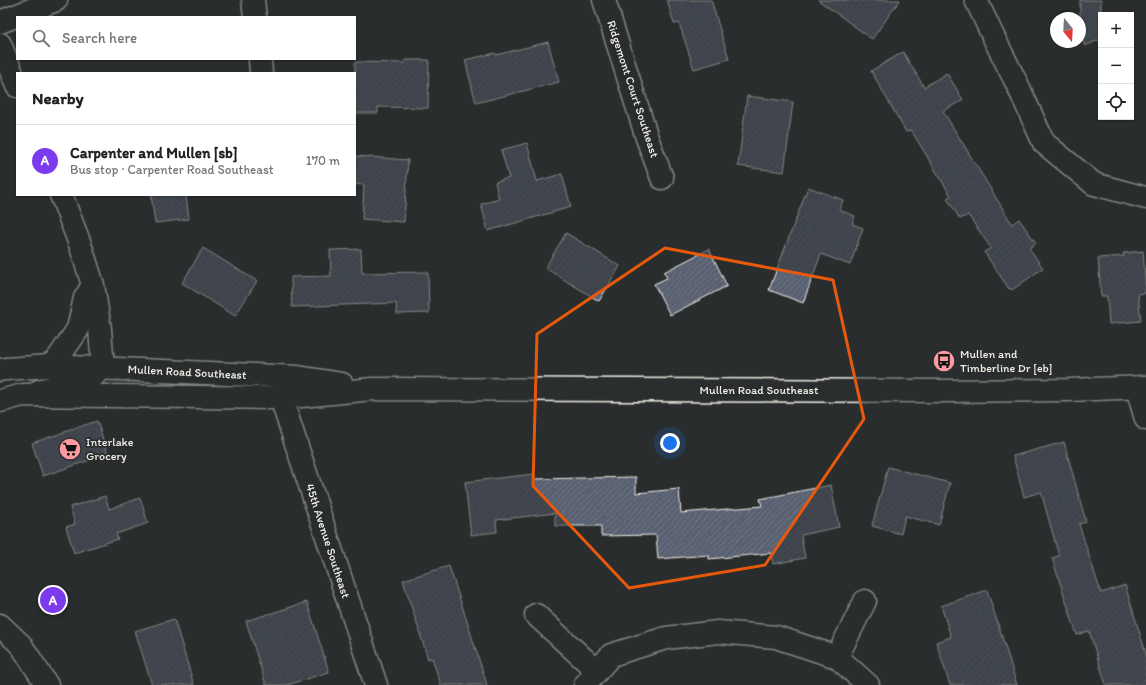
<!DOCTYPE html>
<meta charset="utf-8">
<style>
:root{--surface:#fff;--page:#f2f2f2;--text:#222;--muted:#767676;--line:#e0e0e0;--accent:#7c3aed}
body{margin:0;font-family:Itim,sans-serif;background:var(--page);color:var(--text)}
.controls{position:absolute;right:12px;top:12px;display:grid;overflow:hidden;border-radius:0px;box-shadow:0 1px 3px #0004}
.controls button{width:36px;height:36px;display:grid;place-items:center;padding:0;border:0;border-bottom:1px solid var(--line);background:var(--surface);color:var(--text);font:20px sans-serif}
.compass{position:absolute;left:1050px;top:12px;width:36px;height:36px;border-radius:50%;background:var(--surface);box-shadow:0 1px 3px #0004;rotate:162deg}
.you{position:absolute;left:670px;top:443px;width:14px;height:14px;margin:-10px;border:3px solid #fff;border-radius:50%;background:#1a73e8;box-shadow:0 0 0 6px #1a73e833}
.badge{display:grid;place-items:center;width:26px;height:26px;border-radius:50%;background:var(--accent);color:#fff;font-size:13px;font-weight:700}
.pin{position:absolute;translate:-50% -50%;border:2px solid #fff;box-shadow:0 1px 4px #0006}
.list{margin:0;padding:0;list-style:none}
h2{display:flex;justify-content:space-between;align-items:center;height:52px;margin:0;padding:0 16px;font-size:17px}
h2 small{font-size:13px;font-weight:400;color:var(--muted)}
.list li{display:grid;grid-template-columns:26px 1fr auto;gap:12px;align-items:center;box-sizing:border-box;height:72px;padding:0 16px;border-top:1px solid var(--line)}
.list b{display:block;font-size:15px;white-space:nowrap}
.list p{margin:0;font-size:13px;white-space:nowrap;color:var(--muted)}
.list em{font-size:13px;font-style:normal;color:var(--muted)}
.icon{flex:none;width:22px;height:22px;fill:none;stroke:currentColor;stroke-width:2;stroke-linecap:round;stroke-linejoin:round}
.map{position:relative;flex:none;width:1146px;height:685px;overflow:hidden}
.search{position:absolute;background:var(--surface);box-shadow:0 1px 3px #0004;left:16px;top:16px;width:340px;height:44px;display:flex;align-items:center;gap:10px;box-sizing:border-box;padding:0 14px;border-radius:0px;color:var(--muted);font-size:15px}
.panel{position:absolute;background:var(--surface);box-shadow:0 1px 3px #0004;left:16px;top:72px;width:340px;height:124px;border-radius:0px}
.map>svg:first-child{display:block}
.building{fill:url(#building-hatch);stroke:#f4f1e8}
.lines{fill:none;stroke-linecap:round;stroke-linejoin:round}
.street-casing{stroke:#f4f1e8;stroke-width:25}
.secondary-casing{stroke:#f4f1e8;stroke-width:25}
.street{stroke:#2a2d2e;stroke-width:22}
.secondary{stroke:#2a2d2e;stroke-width:22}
.marked{fill:none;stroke:#e8590c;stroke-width:3;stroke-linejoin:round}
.labels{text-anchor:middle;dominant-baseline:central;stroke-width:3.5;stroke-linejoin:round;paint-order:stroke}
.street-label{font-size:12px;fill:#f4f1e8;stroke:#2a2d2e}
.poi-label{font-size:12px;fill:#f4f1e8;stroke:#2a2d2e;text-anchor:start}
</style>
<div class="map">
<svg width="1146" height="685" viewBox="0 0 1146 685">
<defs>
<pattern id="building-hatch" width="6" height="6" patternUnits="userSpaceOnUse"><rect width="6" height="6" fill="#586071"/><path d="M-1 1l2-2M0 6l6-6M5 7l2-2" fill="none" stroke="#717785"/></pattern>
</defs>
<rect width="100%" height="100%" fill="#2a2d2e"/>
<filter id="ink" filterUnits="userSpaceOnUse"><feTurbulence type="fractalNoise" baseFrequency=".025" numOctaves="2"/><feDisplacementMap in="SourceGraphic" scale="8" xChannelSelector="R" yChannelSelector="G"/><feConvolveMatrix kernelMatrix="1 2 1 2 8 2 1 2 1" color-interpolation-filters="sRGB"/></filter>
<g filter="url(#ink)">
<!-- building -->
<path class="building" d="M667,0H711L729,59L694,69L679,23L674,24Z
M818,0H900L872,39Z
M1080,0H1101V39L1085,46L1080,35Z
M548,42L559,82L476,103L465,60L495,53L496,55Z
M903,52L924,87L947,73L963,100L943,111L1012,224L1019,219L1036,243L1029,248L1043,268L1012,290L1010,288L1009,289L984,252L991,248L968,215L960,219L947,198L951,196L911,130L906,132L871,71Z
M405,60H429L428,108L378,107V113H355V62L405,63Z
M747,96L793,102L784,172L738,166Z
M527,143L537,181L562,174L571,207L488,231L481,204L499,199L495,182L509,178L501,150Z
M355,156L408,160L404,222L362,219L364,185L355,184Z
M808,187L843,200L839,210L855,216L852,224L863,228L850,265L821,254L803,303L769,290Z
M151,195H186L189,219L155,223Z
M566,233L620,266L599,301L545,268Z
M203,248L257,281L235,316L182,283Z
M361,249L362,273L428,272L429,313L397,314L396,303L292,307L291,277L331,276L330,250Z
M709,249L727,286L670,315L654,284L667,278L664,272Z
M1143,251L1146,293L1138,294L1141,321L1109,324L1107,296H1101L1098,258L1124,256L1123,253Z
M97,421L108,454L43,476L32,443Z
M1064,442L1086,522L1079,524L1101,593L1125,585L1146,654V685H1106L1089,631L1077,635L1052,558L1059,556L1041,492L1024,497L1013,456Z
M888,467L950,483L939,525L905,516L901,534L872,526Z
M534,474V479L636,477V493L679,489L681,513L762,506L760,499L831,485L839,527L801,535L805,558L773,564L771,553L709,559V555L658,559L656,535L601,536V526H555V513L496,520L497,532L471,535L465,482Z
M105,496L109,509L140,498L148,523L116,534L118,539L74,553L66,527L75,524L70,507Z
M449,566L465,615L487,685H441L432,658L428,659L403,580Z
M987,590L1006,649L1017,685H950L936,642L951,637L941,606Z
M307,602L329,672L287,685H266L246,621Z
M174,619L194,685H152L135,631Z"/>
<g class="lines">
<!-- street casing -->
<g class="street-casing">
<path id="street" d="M253,0L255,17
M604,0L647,138L662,178
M976,0L991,32L1018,86L1044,143L1094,184L1146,198
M0,22L56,0
M0,44L17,86
M260,59L261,73
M49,366L57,360L78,329L85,298L93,285
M1137,388L1146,419
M39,391L91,378L103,368L100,329L93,285L80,244L61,195
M281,398L376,685
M536,615L597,671
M837,657L865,601
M585,685L611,655L666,638L718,632L776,637L837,657L868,685"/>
</g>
<!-- secondary casing -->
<g class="secondary-casing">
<path id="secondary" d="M0,370L6,369L49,366L298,377L342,384
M0,401L23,395L281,398L373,389L941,391L1069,390L1146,387
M0,625L21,645L47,685"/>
</g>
<!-- street -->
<use href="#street" class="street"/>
<!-- secondary -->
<use href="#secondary" class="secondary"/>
</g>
</g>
<!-- marked area -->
<path d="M0 0H1146V685H0ZM665,248L833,280L864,419L765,565L629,588L533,486L537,334Z" fill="#2a2d2e" fill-opacity=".55" fill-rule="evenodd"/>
<path class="marked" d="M665,248L833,280L864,419L765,565L629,588L533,486L537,334Z"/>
<!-- icons -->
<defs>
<g id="bus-disc" transform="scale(1.15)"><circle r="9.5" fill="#ff9aa2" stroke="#2a2d2e"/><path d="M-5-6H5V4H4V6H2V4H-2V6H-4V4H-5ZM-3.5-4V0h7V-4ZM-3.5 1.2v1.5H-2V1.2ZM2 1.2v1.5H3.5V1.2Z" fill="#111"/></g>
<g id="supermarket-disc" transform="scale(1.15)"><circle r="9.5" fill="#ff9aa2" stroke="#2a2d2e"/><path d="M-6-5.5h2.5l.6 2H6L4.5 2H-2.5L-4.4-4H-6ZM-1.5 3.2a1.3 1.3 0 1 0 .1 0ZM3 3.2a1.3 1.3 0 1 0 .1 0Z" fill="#111"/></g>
</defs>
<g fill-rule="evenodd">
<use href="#bus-disc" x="944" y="361"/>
<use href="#supermarket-disc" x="70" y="449"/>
</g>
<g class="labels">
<!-- street labels -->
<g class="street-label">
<text transform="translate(633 89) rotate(72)">Ridgemont Court Southeast</text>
<text transform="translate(187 372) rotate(3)">Mullen Road Southeast</text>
<text x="759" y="390">Mullen Road Southeast</text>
<text transform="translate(328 541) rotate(72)">45th Avenue Southeast</text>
</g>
<!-- poi labels -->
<g class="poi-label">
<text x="960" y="354">Mullen and<tspan x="960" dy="14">Timberline Dr [eb]</tspan></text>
<text x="86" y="442">Interlake<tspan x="86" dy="14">Grocery</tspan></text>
</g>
</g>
</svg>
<div class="controls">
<button>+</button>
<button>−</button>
<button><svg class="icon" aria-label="locate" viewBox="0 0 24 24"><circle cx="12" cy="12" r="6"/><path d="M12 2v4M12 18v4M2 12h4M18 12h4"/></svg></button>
</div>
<svg class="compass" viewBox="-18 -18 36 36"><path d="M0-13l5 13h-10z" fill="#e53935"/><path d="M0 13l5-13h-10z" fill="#767676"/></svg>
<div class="you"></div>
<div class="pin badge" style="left:53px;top:600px">A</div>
<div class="search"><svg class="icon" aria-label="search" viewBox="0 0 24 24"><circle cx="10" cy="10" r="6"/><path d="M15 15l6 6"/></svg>Search here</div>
<section class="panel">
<h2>Nearby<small></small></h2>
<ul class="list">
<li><span class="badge">A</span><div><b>Carpenter and Mullen [sb]</b><p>Bus stop · Carpenter Road Southeast</p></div><em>170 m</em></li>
</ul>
</section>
</div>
